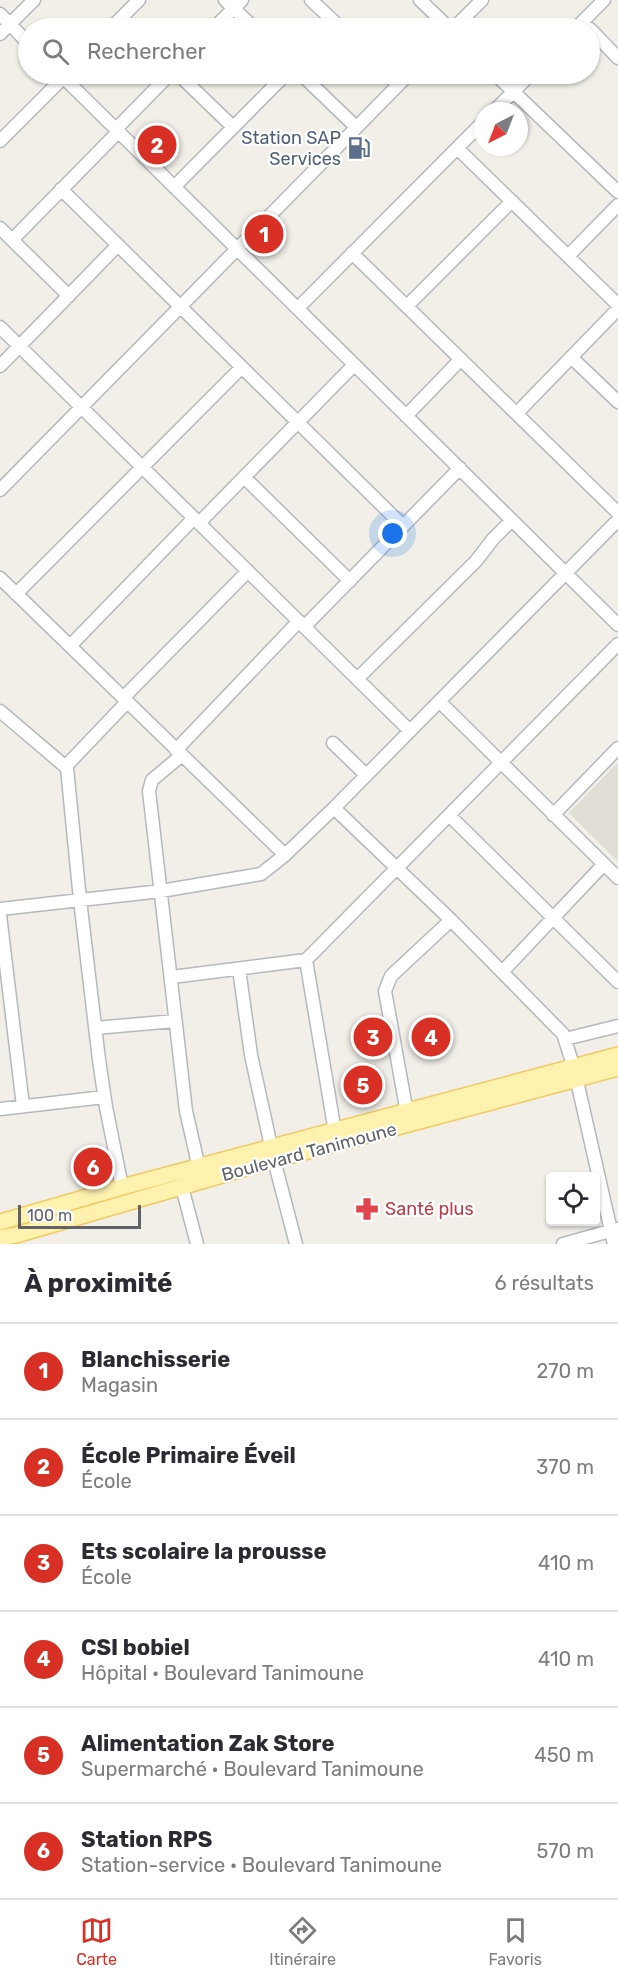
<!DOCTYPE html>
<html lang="fr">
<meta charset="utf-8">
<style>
:root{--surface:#fff;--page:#f7f7f7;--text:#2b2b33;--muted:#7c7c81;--line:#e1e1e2;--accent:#d93025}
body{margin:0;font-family:Rubik,sans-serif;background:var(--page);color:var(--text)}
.controls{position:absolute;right:18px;bottom:18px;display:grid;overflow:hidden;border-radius:6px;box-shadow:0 2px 4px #0004}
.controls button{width:54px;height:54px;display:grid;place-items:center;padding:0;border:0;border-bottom:2px solid var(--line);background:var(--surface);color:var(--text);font:30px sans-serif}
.compass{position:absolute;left:474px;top:102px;width:54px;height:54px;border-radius:50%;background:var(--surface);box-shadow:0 2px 4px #0004;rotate:222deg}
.scale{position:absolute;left:18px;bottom:15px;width:123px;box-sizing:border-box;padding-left:6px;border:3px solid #5f6368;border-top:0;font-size:16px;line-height:21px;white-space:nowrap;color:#5f6368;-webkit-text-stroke:4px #fff;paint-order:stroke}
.you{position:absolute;left:393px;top:534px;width:21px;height:21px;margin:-15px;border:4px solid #fff;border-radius:50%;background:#1a73e8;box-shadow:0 0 0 9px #1a73e833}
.badge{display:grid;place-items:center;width:39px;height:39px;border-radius:50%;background:var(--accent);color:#fff;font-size:20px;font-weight:700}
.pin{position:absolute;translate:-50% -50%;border:3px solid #fff;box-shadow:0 2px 6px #0006}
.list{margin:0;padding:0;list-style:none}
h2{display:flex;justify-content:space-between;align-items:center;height:78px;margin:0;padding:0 24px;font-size:26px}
h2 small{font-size:20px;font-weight:400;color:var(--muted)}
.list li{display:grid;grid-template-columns:39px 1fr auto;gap:18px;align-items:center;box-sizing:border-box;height:96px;padding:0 24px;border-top:2px solid var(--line)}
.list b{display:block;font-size:22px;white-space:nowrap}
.list p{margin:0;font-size:20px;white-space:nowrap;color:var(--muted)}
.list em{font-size:20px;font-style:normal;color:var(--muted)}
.icon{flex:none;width:33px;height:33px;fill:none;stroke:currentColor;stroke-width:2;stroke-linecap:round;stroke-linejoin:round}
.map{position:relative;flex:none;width:618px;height:1244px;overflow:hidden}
.search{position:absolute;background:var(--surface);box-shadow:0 2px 4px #0004;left:18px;right:18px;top:18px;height:66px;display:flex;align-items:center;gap:15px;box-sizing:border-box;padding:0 21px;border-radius:33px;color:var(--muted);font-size:22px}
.sheet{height:654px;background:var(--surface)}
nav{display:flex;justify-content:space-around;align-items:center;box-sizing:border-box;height:84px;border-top:2px solid var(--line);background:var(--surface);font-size:16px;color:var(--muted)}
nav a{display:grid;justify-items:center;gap:3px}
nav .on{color:var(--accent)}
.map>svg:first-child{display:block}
.education{fill:#e1ded6}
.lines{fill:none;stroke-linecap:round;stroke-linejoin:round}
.minor-casing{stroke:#b5b8bc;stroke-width:15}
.major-casing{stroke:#f2c960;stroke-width:18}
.minor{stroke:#fff;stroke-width:12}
.major{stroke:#fff2af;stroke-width:15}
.labels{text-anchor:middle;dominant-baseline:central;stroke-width:4.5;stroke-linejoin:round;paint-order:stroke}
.service-label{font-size:18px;fill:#4e5e75;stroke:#fff;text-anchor:end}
.street-label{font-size:18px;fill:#5f6368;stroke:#fff}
.health-label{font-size:18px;fill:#be3a42;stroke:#fff;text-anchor:start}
</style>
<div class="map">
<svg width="618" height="1244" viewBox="0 0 618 1244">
<rect width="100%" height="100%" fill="#f1efe8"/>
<!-- education -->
<path class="education" d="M618,762V862L569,813Z"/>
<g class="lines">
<!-- minor casing -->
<g class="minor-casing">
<path id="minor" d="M225,0L254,28
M311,0L341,28
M420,0L449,28
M0,14L28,43
M111,28L139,0
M214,28L242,0
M454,28L482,0
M576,28L604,0
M590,29L618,58
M0,34L34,0
M60,74L618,625
M178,74L233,127
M301,74L356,127
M386,74L398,85
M495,74L618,192
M494,111L531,74
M116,129L170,74
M0,141L67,74
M457,148L618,305
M174,187L286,74
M61,189L403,526
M0,228L69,296
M12,240L119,131
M352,253L618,513
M568,256L618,205
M407,306L512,201
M298,308L483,122
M0,327L410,731
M571,357L618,402
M0,366L118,245
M517,413L618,309
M406,416L461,359
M245,478L350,581
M0,490L409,74
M199,523L354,365
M0,578L285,855
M16,594L242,367
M304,627L460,468
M70,646L194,518
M357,679L476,561L493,539L512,520
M123,698L248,571
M440,702L618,878
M0,711L67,768L80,900L99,1060L106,1107L122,1187
M333,743L366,775
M176,750L299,621
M182,755L152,780L149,791L186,1111L199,1168
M66,766L127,702
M334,808L451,920L563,1034L574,1068L614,1244
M449,815L618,982
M553,815L618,748
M0,909L161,891L261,874L285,855L334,808L618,520
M0,915L23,1106
M239,969L251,1055L274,1160L296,1244
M502,972L604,864
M172,977L306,960
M95,1028L175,1021
M565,1039L618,1026
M0,1109L104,1097
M407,1113L385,991L391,976L451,920
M335,1132L306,960L618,644
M182,1187L197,1244
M563,1244L617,1229"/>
</g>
<!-- major casing -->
<g class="major-casing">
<path id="major" d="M0,1222L122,1187L618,1055
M0,1238L16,1235L274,1160L618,1068"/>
</g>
<!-- minor -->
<use href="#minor" class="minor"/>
<!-- major -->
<use href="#major" class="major"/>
</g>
<!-- icons -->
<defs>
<g id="fuel-bare" transform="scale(1.8)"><path d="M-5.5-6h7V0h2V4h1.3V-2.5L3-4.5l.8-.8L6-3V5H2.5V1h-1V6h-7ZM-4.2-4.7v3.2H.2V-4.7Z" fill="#5c6f8a" stroke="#fff" stroke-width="2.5" paint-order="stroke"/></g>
<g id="pharmacy-bare" transform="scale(1.8)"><path d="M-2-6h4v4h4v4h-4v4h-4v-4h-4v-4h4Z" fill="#e0444e" stroke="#fff" stroke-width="2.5" paint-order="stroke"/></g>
</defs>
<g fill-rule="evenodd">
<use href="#fuel-bare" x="359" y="148"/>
<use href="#pharmacy-bare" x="367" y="1209"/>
</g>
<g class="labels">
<!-- service labels -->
<g class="service-label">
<text x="341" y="138">Station SAP<tspan x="341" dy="21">Services</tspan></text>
</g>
<!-- street labels -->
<g class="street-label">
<text transform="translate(309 1152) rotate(-15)">Boulevard Tanimoune</text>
</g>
<!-- health labels -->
<g class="health-label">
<text x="385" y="1209">Santé plus</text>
</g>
</g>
</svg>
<div class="controls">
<button><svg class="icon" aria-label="locate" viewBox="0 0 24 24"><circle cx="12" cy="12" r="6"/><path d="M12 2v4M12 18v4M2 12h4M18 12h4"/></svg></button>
</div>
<svg class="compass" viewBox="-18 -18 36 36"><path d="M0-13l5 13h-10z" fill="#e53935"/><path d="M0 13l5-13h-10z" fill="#7c7c81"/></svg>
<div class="scale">100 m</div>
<div class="you"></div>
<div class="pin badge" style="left:264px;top:234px">1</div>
<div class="pin badge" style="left:157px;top:145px">2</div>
<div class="pin badge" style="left:373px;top:1037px">3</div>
<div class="pin badge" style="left:431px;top:1037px">4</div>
<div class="pin badge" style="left:363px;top:1085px">5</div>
<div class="pin badge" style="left:93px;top:1167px">6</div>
<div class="search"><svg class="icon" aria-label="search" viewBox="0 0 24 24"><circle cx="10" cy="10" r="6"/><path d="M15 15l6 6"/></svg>Rechercher</div>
</div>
<section class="sheet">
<h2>À proximité<small>6 résultats</small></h2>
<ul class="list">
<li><span class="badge">1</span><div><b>Blanchisserie</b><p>Magasin</p></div><em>270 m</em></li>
<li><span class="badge">2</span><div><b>École Primaire Éveil</b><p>École</p></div><em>370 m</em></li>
<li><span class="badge">3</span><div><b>Ets scolaire la prousse</b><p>École</p></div><em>410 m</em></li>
<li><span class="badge">4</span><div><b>CSI bobiel</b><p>Hôpital · Boulevard Tanimoune</p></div><em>410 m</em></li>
<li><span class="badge">5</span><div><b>Alimentation Zak Store</b><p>Supermarché · Boulevard Tanimoune</p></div><em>450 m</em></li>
<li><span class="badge">6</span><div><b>Station RPS</b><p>Station-service · Boulevard Tanimoune</p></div><em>570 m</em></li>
</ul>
</section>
<nav>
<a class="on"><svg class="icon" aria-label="map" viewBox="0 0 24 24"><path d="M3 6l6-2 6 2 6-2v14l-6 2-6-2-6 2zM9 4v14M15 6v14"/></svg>Carte</a>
<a><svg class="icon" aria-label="directions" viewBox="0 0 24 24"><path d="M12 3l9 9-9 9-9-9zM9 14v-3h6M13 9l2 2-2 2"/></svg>Itinéraire</a>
<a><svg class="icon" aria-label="saved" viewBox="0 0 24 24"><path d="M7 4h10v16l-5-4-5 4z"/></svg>Favoris</a>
</nav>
